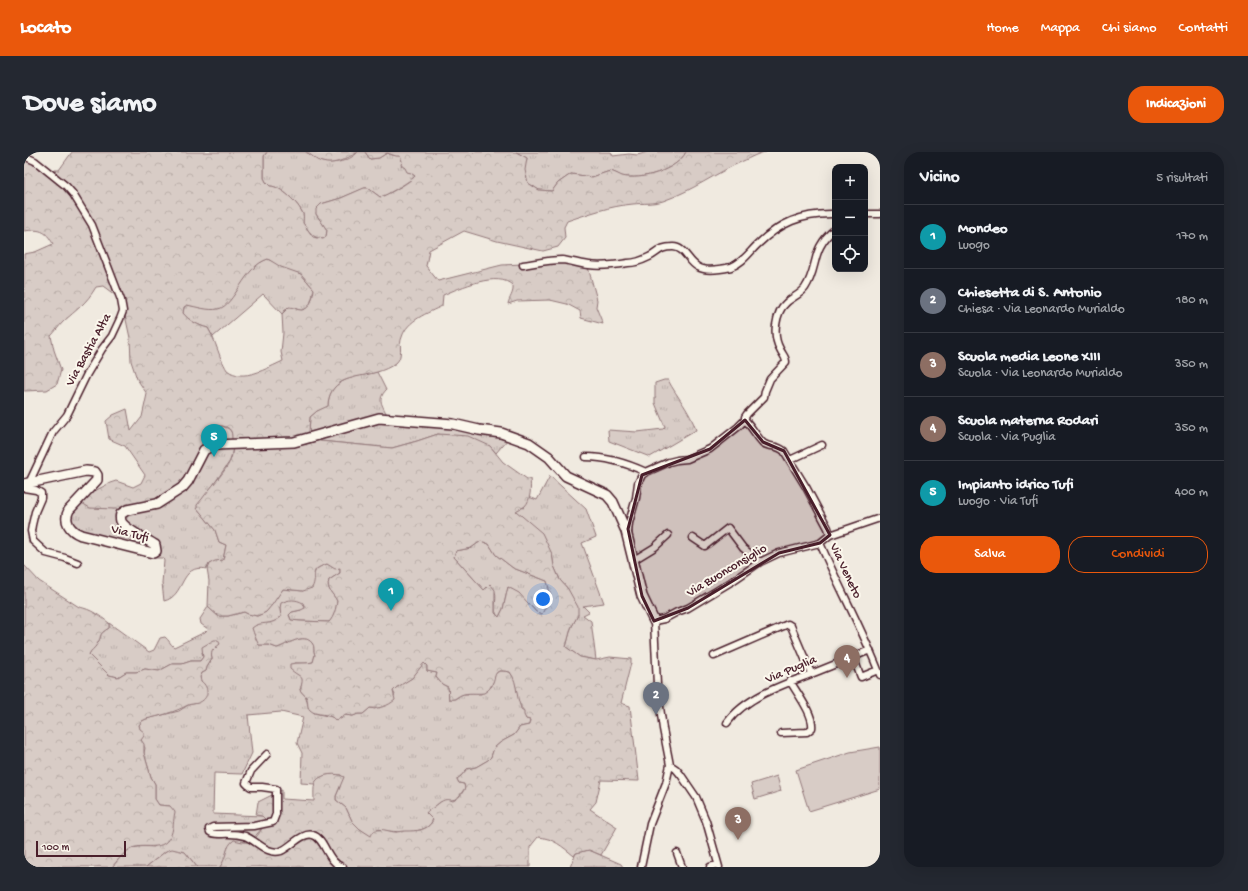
<!DOCTYPE html>
<html lang="it">
<meta charset="utf-8">
<style>
:root{--surface:#171b24;--page:#242831;--text:#f1f3f6;--muted:#9ea1a6;--line:#363941;--accent:#ea580c}
body{margin:0;font-family:"Gochi Hand",sans-serif;background:var(--page);color:var(--text)}
.controls{position:absolute;right:12px;top:12px;display:grid;overflow:hidden;border-radius:8px;box-shadow:0 4px 16px #0002}
.controls button{width:36px;height:36px;display:grid;place-items:center;padding:0;border:0;border-bottom:1px solid var(--line);background:var(--surface);color:var(--text);font:20px sans-serif}
.scale{position:absolute;left:12px;bottom:10px;width:90px;box-sizing:border-box;padding-left:4px;border:2px solid #4a1f2b;border-top:0;font-size:11px;line-height:14px;white-space:nowrap;color:#4a1f2b;-webkit-text-stroke:3px #fbf7ec;paint-order:stroke}
.you{position:absolute;left:519px;top:447px;width:14px;height:14px;margin:-10px;border:3px solid #fff;border-radius:50%;background:#1a73e8;box-shadow:0 0 0 6px #1a73e833}
.badge{display:grid;place-items:center;width:26px;height:26px;border-radius:50%;background:var(--accent);color:#fff;font-size:13px;font-weight:700}
.pin{position:absolute;translate:-50% -33px;filter:drop-shadow(0 1px 2px #0008)}
.pin::after{content:'';position:absolute;top:21px;width:14px;height:12px;background:inherit;clip-path:polygon(0 0,100% 0,50% 100%)}
.list{margin:0;padding:0;list-style:none}
h2{display:flex;justify-content:space-between;align-items:center;height:52px;margin:0;padding:0 16px;font-size:17px}
h2 small{font-size:13px;font-weight:400;color:var(--muted)}
.list li{display:grid;grid-template-columns:26px 1fr auto;gap:12px;align-items:center;box-sizing:border-box;height:64px;padding:0 16px;border-top:1px solid var(--line)}
.list b{display:block;font-size:15px;white-space:nowrap}
.list p{margin:0;font-size:13px;white-space:nowrap;color:var(--muted)}
.list em{font-size:13px;font-style:normal;color:var(--muted)}
.actions{display:flex;gap:8px;padding:12px 16px}
.actions a{flex:1;padding:9px 0;border:1px solid var(--accent);border-radius:16px;text-align:center;font-size:14px;color:var(--accent)}
.actions .main{background:var(--accent);color:#fff}
.icon{flex:none;width:22px;height:22px;fill:none;stroke:currentColor;stroke-width:2;stroke-linecap:round;stroke-linejoin:round}
.map{position:relative;flex:none;width:856px;height:715px;overflow:hidden;border-radius:16px}
header{display:flex;align-items:center;gap:24px;box-sizing:border-box;height:56px;padding:0 20px;background:var(--accent);color:#fff}
header strong{font-size:19px}
nav{display:flex;gap:22px;margin-inline-start:auto;font-size:14px}
.intro{display:flex;align-items:center;justify-content:space-between;box-sizing:border-box;height:96px;padding:0 24px}
h1{margin:0;font-size:28px}
.button{padding:10px 18px;border-radius:16px;background:var(--accent);color:#fff;font-size:14px;font-weight:700}
main{display:flex;gap:24px;padding:0 24px}
aside{flex:1;background:var(--surface);border-radius:16px;box-shadow:0 4px 16px #0002}
.map>svg:first-child{display:block}
.grass{fill:url(#grass-tufts);stroke:#917678}
.forest{fill:url(#forest-crowns);stroke:#917678;fill-rule:evenodd}
.pitch{fill:#d8ccc6;stroke:#917678}
.lines{fill:none;stroke-linecap:round;stroke-linejoin:round}
.street-casing{stroke:#4a1f2b;stroke-width:9}
.secondary-casing{stroke:#4a1f2b;stroke-width:12}
.street{stroke:#fbf7ec;stroke-width:6}
.secondary{stroke:#fbf7ec;stroke-width:9}
.marked{fill:#4a1f2b;fill-opacity:0.2;stroke:#4a1f2b;stroke-width:3;stroke-linejoin:round}
.labels{text-anchor:middle;dominant-baseline:central;stroke-width:4;stroke-linejoin:round;paint-order:stroke}
.street-label{font-size:13px;fill:#4a1f2b;stroke:#fbf7ec}
</style>
<header>
<strong>Locato</strong>
<nav><a>Home</a><a>Mappa</a><a>Chi siamo</a><a>Contatti</a></nav>
</header>
<div class="intro"><h1>Dove siamo</h1><a class="button">Indicazioni</a></div>
<main>
<div class="map">
<svg width="856" height="715" viewBox="0 0 856 715">
<defs>
<pattern id="grass-tufts" width="24" height="20" patternUnits="userSpaceOnUse"><rect width="24" height="20" fill="#d8ccc6"/><path d="M3 7l-1-3M5 7V3M7 7l1-3M15 17l-1-3M17 17v-4M19 17l1-3" fill="none" stroke="#bbafaa"/></pattern>
<pattern id="forest-crowns" width="20" height="18" patternUnits="userSpaceOnUse"><rect width="20" height="18" fill="#d8ccc6"/><path d="M2 6a3 3 0 1 1 6 0M12 15a3 3 0 1 1 6 0" fill="none" stroke="#bbafaa"/></pattern>
</defs>
<rect width="100%" height="100%" fill="#f0eae0"/>
<filter id="ink" filterUnits="userSpaceOnUse"><feTurbulence type="fractalNoise" baseFrequency=".025" numOctaves="2"/><feDisplacementMap in="SourceGraphic" scale="8" xChannelSelector="R" yChannelSelector="G"/><feConvolveMatrix kernelMatrix="1 2 1 2 8 2 1 2 1" color-interpolation-filters="sRGB"/></filter>
<g filter="url(#ink)">
<!-- grass -->
<path class="grass" d="M243,0C255,0 268,0 281,0C286,1 289,6 293,8C305,14 325,10 334,0H341L346,7L355,6L363,1L367,3L376,4L381,16L391,24C388,28 362,44 356,45L344,36H341L317,46L297,52L292,62L303,78L302,85L299,87C288,86 285,79 279,71C279,68 280,65 279,62C275,52 257,34 246,34L242,30L240,26V4Z
M492,0H587L589,4L605,2L613,3L624,0H662C653,18 617,29 597,24C594,22 590,20 586,19L568,25L547,22L534,31L528,39L515,38L504,31L500,18L503,6Z
M243,107L277,122L290,137C288,147 285,165 271,156L261,158L258,162L239,142L189,185L184,176C175,174 164,168 159,161L160,155L163,153L188,157L206,148L222,124L232,113Z
M353,220L362,238C353,248 358,252 363,263L412,270L484,287L472,301L466,294L414,282L393,289L368,296L296,289L285,280L286,265L293,259L304,253C305,226 332,225 353,220Z
M640,228H644C653,245 666,259 672,278L626,305L585,289L584,278L613,280L639,277L641,275L631,251V231Z
M193,274L201,275L205,277L208,281L209,296L206,309L173,356L191,378L195,390L202,393L199,408L185,412L183,417C155,411 162,444 140,449L138,431L140,409L139,406H131L50,383L42,358L53,348L90,357L176,303L181,278L186,275Z
M526,324L562,357L572,385L558,391L580,451L559,454L565,460L559,463L567,469L572,508L556,505L542,495L547,476L554,463L544,437L536,428L530,414L528,402L491,358L500,355L505,345L513,348Z
M457,389L465,392L472,403L489,416L523,429L527,444L518,462L512,460L509,456L484,435L479,457L475,465C467,458 474,449 471,440C470,437 468,434 466,432L460,438L430,405L432,399L447,396Z
M303,412L316,416V421L305,428C302,438 309,441 313,449C312,456 311,465 305,470L276,469L267,468L265,463L268,460L277,458L256,456L257,465C249,472 242,472 232,473L230,481L235,493H245L253,496C263,493 280,480 288,491C291,494 289,498 291,503L289,510C284,512 277,511 271,511L270,520L278,525L279,529L276,538L282,545L284,554L290,561L317,567L320,563L329,564L334,562H339L346,556L351,557L371,543L369,539L372,535L388,526L400,510L403,514V519L413,521L412,525L418,532L424,535C425,539 424,543 425,547H431L438,542H457L468,534C470,520 473,517 486,520L491,528L497,557L500,559L502,567L506,568L505,573L496,575L490,583L477,590L470,596L467,605L464,608L452,615L443,617L437,624L433,627L435,631L440,632L441,636L433,647L416,650L409,656C409,661 410,667 407,671C399,684 366,679 353,678L347,685L336,677L328,669L322,656L312,648V644L316,635L317,623C307,622 296,622 291,632L277,631L278,601L273,591L279,565L257,560L224,563L228,601L218,622L190,621L189,662L238,664L241,667C240,675 238,676 233,682C230,686 229,689 224,691L218,689L204,695L201,707L196,715H173L161,700L142,699L122,715H88C104,697 106,693 130,695L149,677L146,654L135,653L131,647V632L127,625L120,601L121,596L117,588L115,573L118,569L122,567L155,559L164,553L173,551L180,532L177,529L176,525L178,521L182,519L183,515L188,507L187,502L188,498L193,495L178,500L179,505L176,509H167L158,512H148L135,519L121,517L112,520H102L94,525L85,523L65,503C66,498 70,497 73,492C79,483 73,483 85,476V471L125,500L130,498L136,486L141,485C145,488 146,492 150,495L181,480L184,477L177,472L176,467L184,455L194,464H204L220,460L224,462L233,464L242,460L259,437L279,439L290,427C289,417 295,415 303,412Z
M565,698L597,712L599,715H546L552,701Z"/>
<!-- forest -->
<path class="forest" d="M48,0H243L240,4V26L242,30L246,34C257,34 275,52 279,62C280,65 279,68 279,71L289,85L299,87L302,85L303,78L292,62V57L297,52L317,46L340,36H344L356,45C362,44 388,29 391,24L387,21L383,20L381,16L377,13L378,9L376,4H372L363,1L355,6L346,7L341,0H492L503,6L501,18L504,31L515,38L528,39L534,31L547,22L568,25L586,19C590,20 594,22 598,24C617,29 653,18 662,0H742C734,1 726,6 719,9C692,21 668,39 639,49C629,52 619,51 609,52C586,54 564,62 543,69L540,75L541,86L534,95L519,99L473,89L440,79L405,98L402,114L414,129L478,113L538,110L564,115L573,148L572,155L579,172L557,166L556,159L543,152L526,148L493,149L484,152C485,146 490,141 489,134C475,118 435,136 419,143L418,154C404,161 383,168 378,185C374,193 380,204 372,211C360,220 345,222 331,225C328,226 323,227 319,229C309,234 304,243 304,254L293,259L286,265L285,280L296,289L368,296L393,289L414,282L444,284L466,294L479,310L503,327H506C507,335 507,348 501,354C499,356 494,357 492,359L518,381L528,402L530,414L536,428L544,437L554,455V463L547,476L542,495L556,505L572,508L586,505L607,507V511L597,551L606,554L615,629L577,628L572,650L566,657L593,675L577,703L565,698L552,701L550,704C539,695 529,686 514,685L506,695V715H196C203,706 201,694 210,688C214,689 221,691 225,690C233,688 240,674 241,667L238,664L232,663L234,650L258,638V647L290,649C290,643 289,633 292,629C297,622 313,620 320,625L312,644V648L322,656L328,669L336,677L347,684C348,682 349,678 353,678C358,676 366,680 372,680C375,680 378,679 381,679C392,679 404,679 409,668L402,661C405,657 407,657 410,655C417,650 420,645 429,649C435,646 438,642 441,636L440,632L435,631L433,627L437,624L443,617L452,615L464,608L467,605L470,596L477,590L490,583L496,575L505,573L506,568L502,567L500,563V559C491,551 495,531 486,520C467,516 474,523 467,534C466,537 463,539 460,541C453,542 443,540 437,543C432,545 432,548 425,547C424,543 425,539 424,535L418,532L412,525L413,521L403,519V514L400,511L388,526L372,536L369,539L371,548C364,554 355,557 346,556L339,562H334L329,564L320,563L312,569C305,559 293,565 286,558C282,554 285,549 282,545C281,543 278,541 276,538C281,522 277,527 266,517V512C274,510 282,512 289,510L291,503C289,498 291,494 288,491C280,480 263,493 253,496L245,493H235C232,488 230,482 228,476C237,468 246,475 257,465L256,456L257,451C265,447 272,447 279,451L281,456L277,458L268,460L265,463L267,468L276,469L305,470C310,465 312,456 313,449C309,441 302,438 305,428L316,421V416L311,417L303,412C282,419 295,422 288,436L279,439L259,437L248,453L242,460L238,462L233,464L224,462L220,460L204,464H194L184,455L185,429L183,417L185,412L191,409L199,408L202,393L195,390L191,378L173,356V353L178,347C185,337 202,319 206,309C209,302 209,295 208,288C208,282 208,277 202,275C194,272 187,274 181,278L176,303L177,307L142,349L106,357H90L66,356L53,348L86,331L92,329L109,335L117,331L121,323L101,294L85,287L82,269L89,263L103,257L107,279L118,265L123,242L113,227L107,209L106,186L101,163V152L90,123L83,119L95,146L79,134L72,135C62,152 53,157 39,170C35,174 31,180 27,184L30,198L37,218L33,232L23,238L0,239V102L11,100L29,92C22,78 15,77 0,79V6L32,23L31,18H35ZM244,107L257,115L277,122L290,137C289,144 287,158 277,158C273,158 269,155 265,155L258,162L259,181L257,200L259,209C243,216 219,231 203,218C201,215 199,210 197,207C193,196 190,186 184,176C175,174 164,168 159,161L160,155L163,153C173,155 185,159 194,157C211,154 220,114 244,107ZM457,389L465,392L472,403L489,416L523,429L527,444L518,462L512,460L495,441L484,435L479,457L475,465L471,461V438L466,432L460,438L430,405L432,399L447,396Z
M282,0H334L331,2C319,8 306,16 292,7C289,5 286,2 282,0Z
M0,413L15,429L55,455C67,457 76,464 85,471V476C73,483 79,483 73,492C71,497 66,498 65,503L85,523L94,525L102,520H112L121,517L135,519L148,512H158L167,509H176L179,505L178,495L190,488H194L196,492C190,497 186,498 188,507L183,515L182,519L178,521L176,525L177,529C186,536 185,547 174,551C170,552 167,552 164,553C151,560 136,564 122,567L118,569L115,573L116,577L120,580V584L117,588L120,592V601L127,625L131,632V647L135,653L146,654L151,660C149,668 150,678 146,685C137,701 119,690 106,697C99,701 93,709 88,715H0Z
M148,697L161,700L173,715H122L142,699Z"/>
<!-- pitch -->
<path class="pitch" d="M856,595V637L785,659L772,618L826,600Z
M753,624L757,639L731,647L727,632Z"/>
<g class="lines">
<!-- street casing -->
<g class="street-casing">
<path id="street" d="M0,4L11,9L42,34L49,42L68,73L97,148L99,159L96,167L88,184L78,197L63,222L43,263L29,280L5,331
M841,62H856
M499,113C512,111 525,108 538,108C547,109 556,112 565,113C578,115 591,113 604,111C611,111 619,108 625,105C635,100 635,95 649,95C661,95 664,110 674,115C682,120 698,117 707,115C718,111 724,102 732,94C755,71 778,61 811,62
M562,305C583,305 602,311 622,320
M766,308L798,293
M0,336L12,338L17,341V346L11,360L8,373L7,379L9,389L22,401L41,406L54,411
M604,381L605,371L612,346L614,331L618,323L622,320L645,310L653,308L663,307L686,297L714,275L721,268
M806,383L804,376L782,335L760,299C752,292 745,296 739,291C732,284 728,275 721,268V265L723,262L740,245L741,239L746,227L762,210C762,205 758,202 756,197C752,190 751,181 752,173C753,166 756,156 762,151C768,145 776,143 781,136C795,115 786,97 811,77
M669,386L681,394L704,376L719,396L736,410
M796,391C815,436 839,478 856,523
M609,410L613,406L631,395L644,383
M690,504L764,472L767,474L787,521
M829,505L837,525L854,518
M703,571C720,546 760,532 787,522C807,514 827,506 846,498
M757,581L783,580L788,576C790,563 773,541 766,529
M243,602L227,619L222,631L224,633L227,635H238L252,637V662L249,670L230,674L189,675L185,677L186,680C191,684 200,681 206,682C211,682 217,683 221,684C233,689 243,703 257,699C267,695 278,680 289,683C302,687 302,710 319,715
M653,701L658,715
M617,715L626,672L642,631L646,613
M686,715L694,712
M695,715L682,669L672,645L657,623L652,617L646,613L639,577L633,533L630,469L640,467L653,460L664,456L707,430L736,410L755,401L796,391L806,383L856,366"/>
</g>
<!-- secondary casing -->
<g class="secondary-casing">
<path id="secondary" d="M0,332L62,319L71,320L73,323V328L45,358C39,369 46,379 57,383L129,401L132,399L131,393C124,388 100,377 97,369C96,366 96,365 97,362L103,358L133,352L158,336L164,329L180,298L190,293L270,290L355,266L429,272L455,278L477,281L505,291L525,305L542,324L583,343L589,350L602,379L618,444L630,469"/>
</g>
<!-- street -->
<use href="#street" class="street"/>
<!-- secondary -->
<use href="#secondary" class="secondary"/>
</g>
</g>
<!-- marked area -->
<path class="marked" d="M721,268L739,290L760,299L806,383L796,391L755,401L664,456L630,469L618,444L604,377L618,323L686,297Z"/>
<g class="labels">
<!-- street labels -->
<g class="street-label">
<text transform="translate(65 198) rotate(-61)">Via Bastia Alta</text>
<text transform="translate(106 382) rotate(14)">Via Tufi</text>
<text transform="translate(703 419) rotate(-31)">Via Buonconsiglio</text>
<text transform="translate(821 419) rotate(65)">Via Veneto</text>
<text transform="translate(767 518) rotate(-23)">Via Puglia</text>
</g>
</g>
</svg>
<div class="controls">
<button>+</button>
<button>−</button>
<button><svg class="icon" aria-label="locate" viewBox="0 0 24 24"><circle cx="12" cy="12" r="6"/><path d="M12 2v4M12 18v4M2 12h4M18 12h4"/></svg></button>
</div>
<div class="scale">100 m</div>
<div class="you"></div>
<div class="pin badge" style="left:367px;top:459px;background:#0f9aa8">1</div>
<div class="pin badge" style="left:632px;top:563px;background:#6b7280">2</div>
<div class="pin badge" style="left:714px;top:688px;background:#8d6e63">3</div>
<div class="pin badge" style="left:823px;top:526px;background:#8d6e63">4</div>
<div class="pin badge" style="left:190px;top:305px;background:#0f9aa8">5</div>
</div>
<aside>
<h2>Vicino<small>5 risultati</small></h2>
<ul class="list">
<li><span class="badge" style="background:#0f9aa8">1</span><div><b>Mondeo</b><p>Luogo</p></div><em>170 m</em></li>
<li><span class="badge" style="background:#6b7280">2</span><div><b>Chiesetta di S. Antonio</b><p>Chiesa · Via Leonardo Murialdo</p></div><em>180 m</em></li>
<li><span class="badge" style="background:#8d6e63">3</span><div><b>Scuola media Leone XIII</b><p>Scuola · Via Leonardo Murialdo</p></div><em>350 m</em></li>
<li><span class="badge" style="background:#8d6e63">4</span><div><b>Scuola materna Rodari</b><p>Scuola · Via Puglia</p></div><em>350 m</em></li>
<li><span class="badge" style="background:#0f9aa8">5</span><div><b>Impianto idrico Tufi</b><p>Luogo · Via Tufi</p></div><em>400 m</em></li>
</ul>
<div class="actions"><a class="main">Salva</a><a>Condividi</a></div>
</aside>
</main>
